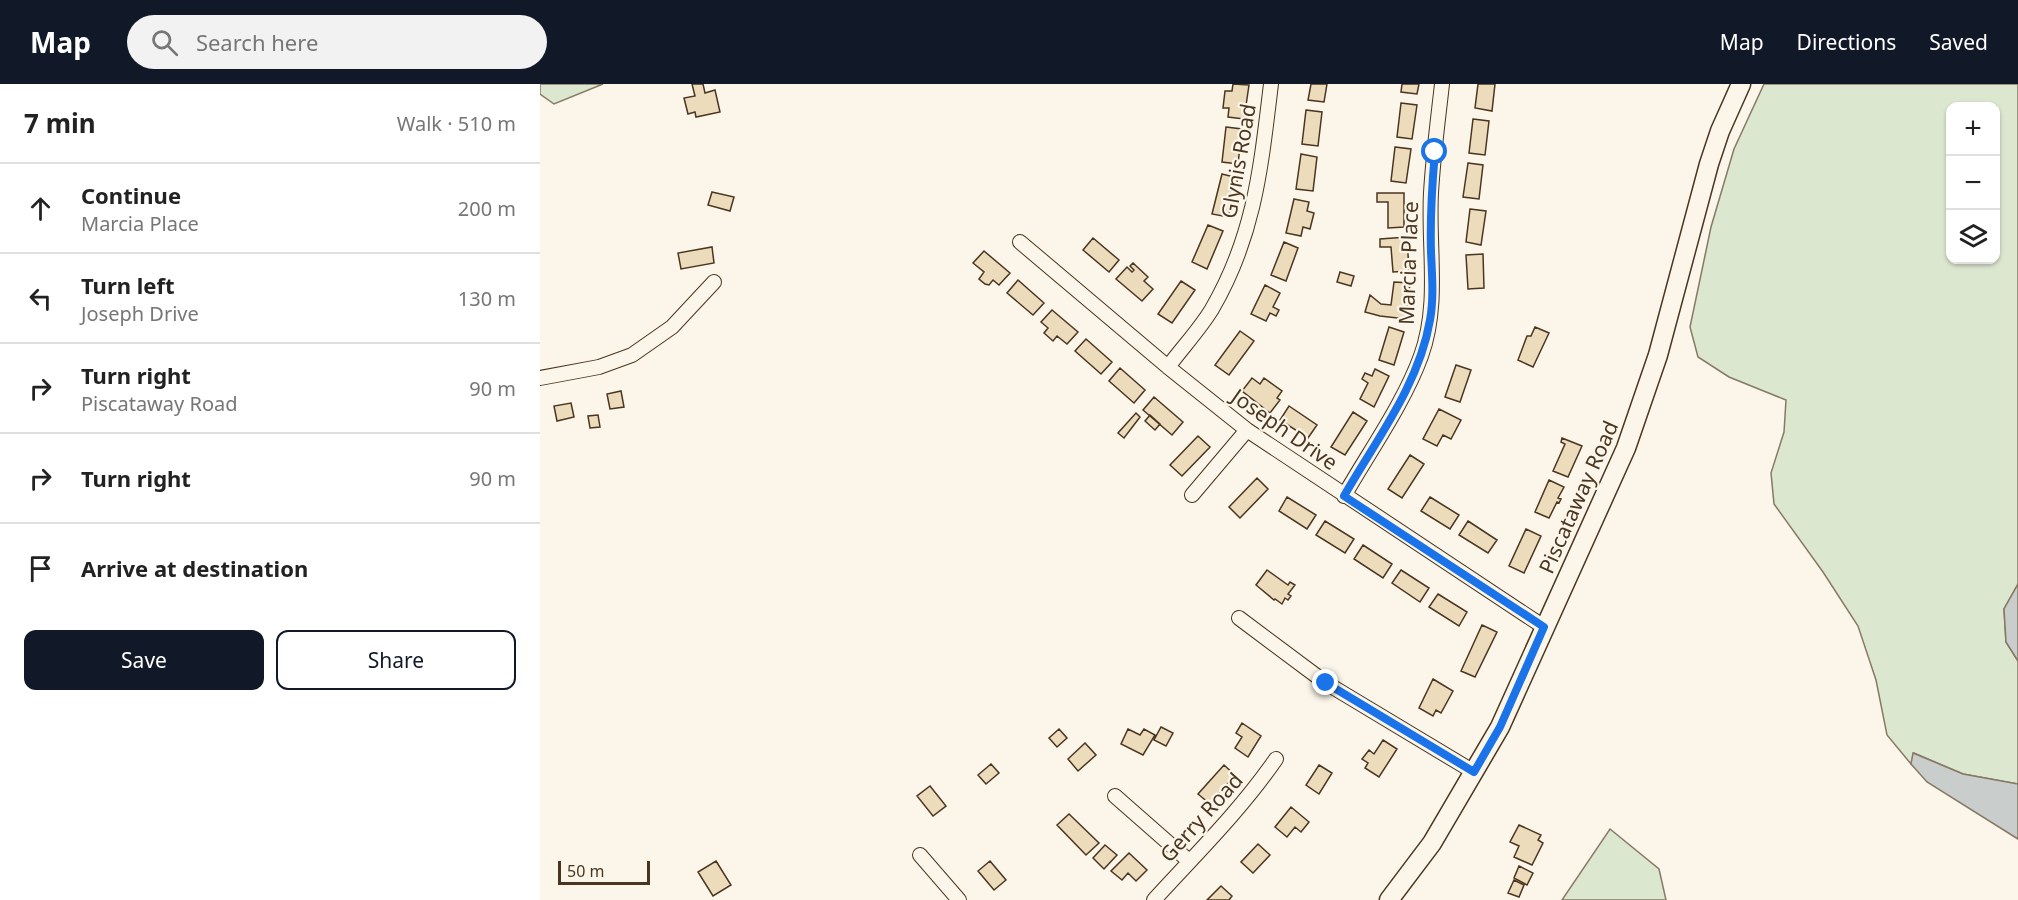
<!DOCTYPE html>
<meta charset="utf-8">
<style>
:root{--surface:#fff;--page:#f2f2f2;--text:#222;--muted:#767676;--line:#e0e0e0;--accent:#111827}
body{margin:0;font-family:"Noto Sans",sans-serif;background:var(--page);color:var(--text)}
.controls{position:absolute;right:18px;top:18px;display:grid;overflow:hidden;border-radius:12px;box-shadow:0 2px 4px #0004}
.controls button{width:54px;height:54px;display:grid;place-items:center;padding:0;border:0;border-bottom:2px solid var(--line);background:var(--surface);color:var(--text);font:30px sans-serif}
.scale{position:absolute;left:18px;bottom:15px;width:92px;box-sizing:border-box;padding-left:6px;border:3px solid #4a3520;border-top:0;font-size:16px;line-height:21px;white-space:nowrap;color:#4a3520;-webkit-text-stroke:4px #fbf6e9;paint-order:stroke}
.stop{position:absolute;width:18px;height:18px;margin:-14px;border:4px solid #1a73e8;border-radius:50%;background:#fff}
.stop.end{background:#1a73e8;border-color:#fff;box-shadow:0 2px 6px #0008}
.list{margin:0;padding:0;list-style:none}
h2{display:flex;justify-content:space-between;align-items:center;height:78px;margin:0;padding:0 24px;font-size:26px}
h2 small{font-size:20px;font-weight:400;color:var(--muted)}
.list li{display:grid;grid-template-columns:39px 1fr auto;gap:18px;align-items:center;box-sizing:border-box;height:90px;padding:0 24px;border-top:2px solid var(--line)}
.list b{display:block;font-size:22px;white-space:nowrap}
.list p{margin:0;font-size:20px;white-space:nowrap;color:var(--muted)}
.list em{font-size:20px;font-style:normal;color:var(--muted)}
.actions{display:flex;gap:12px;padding:18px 24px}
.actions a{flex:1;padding:14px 0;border:2px solid var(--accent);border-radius:12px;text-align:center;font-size:21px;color:var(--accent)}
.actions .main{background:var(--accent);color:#fff}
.icon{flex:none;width:33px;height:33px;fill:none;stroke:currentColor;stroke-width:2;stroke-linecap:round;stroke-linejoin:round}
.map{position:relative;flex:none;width:1478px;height:816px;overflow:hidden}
header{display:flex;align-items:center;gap:36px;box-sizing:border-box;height:84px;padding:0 30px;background:var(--accent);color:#fff}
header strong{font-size:28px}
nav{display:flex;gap:33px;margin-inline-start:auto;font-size:21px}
.search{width:420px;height:54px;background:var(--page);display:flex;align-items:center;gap:15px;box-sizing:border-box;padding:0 21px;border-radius:33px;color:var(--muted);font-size:22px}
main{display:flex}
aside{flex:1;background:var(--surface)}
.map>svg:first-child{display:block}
.green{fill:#dce7d0;stroke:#887966;stroke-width:1.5;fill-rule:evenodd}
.water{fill:#c9cecd;stroke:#887966;stroke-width:1.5}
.building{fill:#ecdcbc;stroke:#4a3520;stroke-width:1.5}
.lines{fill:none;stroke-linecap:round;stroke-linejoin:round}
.minor-casing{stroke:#4a3520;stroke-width:16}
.major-casing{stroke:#4a3520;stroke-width:21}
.minor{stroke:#fbf6e9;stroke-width:14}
.major{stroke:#fbf6e9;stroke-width:18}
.route{stroke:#1a73e8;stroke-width:8}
.labels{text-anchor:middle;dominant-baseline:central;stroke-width:4.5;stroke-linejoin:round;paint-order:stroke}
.street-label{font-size:21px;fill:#4a3520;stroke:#fbf6e9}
</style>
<header>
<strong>Map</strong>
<div class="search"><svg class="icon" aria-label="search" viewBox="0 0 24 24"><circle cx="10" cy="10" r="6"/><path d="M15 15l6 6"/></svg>Search here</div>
<nav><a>Map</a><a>Directions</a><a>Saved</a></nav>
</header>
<main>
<aside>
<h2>7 min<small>Walk · 510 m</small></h2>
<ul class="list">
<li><svg class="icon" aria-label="ahead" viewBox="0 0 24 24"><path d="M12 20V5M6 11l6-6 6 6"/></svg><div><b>Continue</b><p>Marcia Place</p></div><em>200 m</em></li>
<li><svg class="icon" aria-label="left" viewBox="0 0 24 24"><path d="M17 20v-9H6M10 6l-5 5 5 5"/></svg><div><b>Turn left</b><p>Joseph Drive</p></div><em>130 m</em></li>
<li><svg class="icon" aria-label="right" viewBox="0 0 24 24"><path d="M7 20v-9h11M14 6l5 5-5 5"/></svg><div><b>Turn right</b><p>Piscataway Road</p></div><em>90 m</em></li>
<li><svg class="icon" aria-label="right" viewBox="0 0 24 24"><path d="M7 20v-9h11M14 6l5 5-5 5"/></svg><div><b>Turn right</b></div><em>90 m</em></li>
<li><svg class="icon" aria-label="arrive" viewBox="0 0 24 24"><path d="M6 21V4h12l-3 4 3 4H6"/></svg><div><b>Arrive at destination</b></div></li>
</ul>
<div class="actions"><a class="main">Save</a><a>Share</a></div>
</aside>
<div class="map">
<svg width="1478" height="816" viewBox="0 0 1478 816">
<rect width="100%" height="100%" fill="#fbf6e9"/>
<!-- green -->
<path class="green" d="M0,0H63L14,20L0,10Z
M1224,0H1478V500L1464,525L1466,558L1478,577V700L1423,690L1374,669L1371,680L1347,651L1336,596L1318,542L1283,488L1234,420L1231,389L1244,348L1246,316L1189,293L1158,273L1150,243L1171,143L1194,65ZM1410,22H1456V176H1410Z
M1070,745L1119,785L1126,816H1022Z"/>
<!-- water -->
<path class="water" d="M1478,500V577L1466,558L1464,525Z
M1373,669L1423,690L1478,700V755L1387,698L1371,680Z"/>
<!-- building -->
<path class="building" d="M152,0H163L165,9L175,6L180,28L156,33L155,28L148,30L144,14L155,12Z
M693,0L709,1L704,35L688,33L689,24H683L685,7H692Z
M771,0H787L784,18L768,16Z
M862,0H879L877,10L861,8Z
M938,0H955L952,27L935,24Z
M861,19L877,21L872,55L857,53Z
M766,26L782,28L778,62L762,60Z
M933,35L949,37L945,71L929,69Z
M686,43L702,45L698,80L682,78Z
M855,63L871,65L866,99L851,97Z
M761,70L777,73L773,107L756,105Z
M928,79L943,81L939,115L923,113Z
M682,90L698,94L688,133L672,130Z
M172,108L194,113L190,127L168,121Z
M837,109H864V143L848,144V118H837Z
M754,115L769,118L767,127L774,129L770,145L763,143L761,152L746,149Z
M930,125L946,127L941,161L926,158Z
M668,141L683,147L667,185L652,178Z
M867,153L869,187L853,188L851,163H840V155Z
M553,154L579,176L569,188L543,166Z
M744,158L758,164L746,197L731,191Z
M172,163L174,179L141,185L138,169Z
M444,167L470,189L459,201L453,196L449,201L445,200L439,195L444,188L433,179Z
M943,170L944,204L928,205L926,171Z
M593,179L608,193L604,197L613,205L602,217L576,195L587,183L592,188L594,186L590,182Z
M800,188L814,192L811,202L797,198Z
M478,196L504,219L493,231L467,209Z
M641,197L655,206L632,239L618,230Z
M854,198L870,199L866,235L840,232L825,228L830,211L841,220L851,221Z
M725,201L740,209L733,223L739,226L736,232L730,229L726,237L711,230Z
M512,226L538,248L527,260L517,252L513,257L504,249L508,244L501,238Z
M849,243L864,248L854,281L839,276Z
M995,243L1009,249L993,283L978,276L987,252H991Z
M700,247L714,257L689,291L675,281Z
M546,255L572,278L561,290L535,267Z
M916,281L931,286L920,318L905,313Z
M580,284L605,306L594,319L569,297Z
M835,285L849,292L834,323L820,315L828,299L822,295L825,289L832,292Z
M712,294L720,300L724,294L742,307L737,314L740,316L730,329L702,307Z
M81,307L84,323L70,325L67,310Z
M614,313L643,338L632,351L603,326Z
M31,319L34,333L17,337L14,322Z
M749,322L777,341L768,354L740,336Z
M899,325L921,336L911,355L903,351L897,362L883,355Z
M813,328L827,337L805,371L791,363Z
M596,329L600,333L584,354L578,349Z
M58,331L60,343L50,344L48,332Z
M610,331L620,340L615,346L605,337Z
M658,352L670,363L642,392L630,381Z
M1022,354L1042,362L1028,393L1013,387L1025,360L1021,358Z
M870,371L884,380L862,414L848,405Z
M717,394L728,405L700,434L689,423Z
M1009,396L1024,403L1018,414L1021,415L1019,419L1017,418L1009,434L995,428Z
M747,413L776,431L767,445L739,427Z
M890,413L919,431L910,445L881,427Z
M785,437L814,455L805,469L776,451Z
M928,437L957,456L948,469L919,451Z
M986,445L1001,452L984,489L969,482Z
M823,461L852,480L843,494L814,475Z
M727,486L748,501L750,498L755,501L748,510L751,512L748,516L745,514L742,520L735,515L734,516L716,501Z
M861,486L889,504L880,518L852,499Z
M898,510L927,528L919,542L889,523Z
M942,541L957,548L935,593L921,587Z
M893,595L913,607L901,629L896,626L893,632L879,624Z
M702,639L721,652L708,673L695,664L702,653L696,649Z
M621,643L633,649L626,662L614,656Z
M519,645L527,654L517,663L509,654Z
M588,645L600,651L604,645L615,651L603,671L581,660Z
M843,656L857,665L839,693L825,684L828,679L822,675L829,666L834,670Z
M545,659L556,671L538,687L528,675Z
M451,680L459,689L446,700L438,691Z
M684,681L695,691L670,720L658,710Z
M779,681L792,689L779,710L766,701Z
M390,702L406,722L393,732L377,712Z
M751,723L769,738L761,748L755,743L747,753L735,743Z
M529,730L559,759L546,771L517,741Z
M979,741L1001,751L998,756L1003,759L992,781L974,773L979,762L970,758Z
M718,760L730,771L713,789L701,778Z
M565,761L577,771L564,785L553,774Z
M589,769L607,786L596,797L588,789L582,796L571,787Z
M176,777L191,801L173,812L158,788Z
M450,777L466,796L454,806L438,787Z
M979,782L993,789L987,801L974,794Z
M974,796L984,801L979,813L968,809Z
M681,802L692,812L689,816H667Z"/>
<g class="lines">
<!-- minor casing -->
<g class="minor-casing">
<path id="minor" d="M480,158L628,283L707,346L1004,543
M628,283C642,264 660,245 672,225C715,151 721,82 731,0
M0,294L59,283L92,271L132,243L174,198
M652,411L707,346
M804,412C829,368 864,319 881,272C900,220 888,163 891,109C893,73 898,36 902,0
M699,534L786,599L934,688
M575,712L649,777
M380,771L419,816
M614,816C656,770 700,727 736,675"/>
</g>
<!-- major casing -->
<g class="major-casing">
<path id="major" d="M849,816L892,759L960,643L1086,364L1118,271L1169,80L1180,47L1201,0"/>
</g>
<!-- minor -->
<use href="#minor" class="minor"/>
<!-- major -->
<use href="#major" class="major"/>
</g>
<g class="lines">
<!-- route -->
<path class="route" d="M786,599L934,688L960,643L1004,543L804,412C836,356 879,301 890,236C894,214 892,191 891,168C890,134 892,101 895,68"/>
</g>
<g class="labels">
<!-- street labels -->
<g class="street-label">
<text transform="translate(698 77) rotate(-80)">Glynis Road</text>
<text transform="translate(868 179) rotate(-88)">Marcia Place</text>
<text transform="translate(745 345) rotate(35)">Joseph Drive</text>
<text transform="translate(1038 413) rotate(-66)">Piscataway Road</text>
<text transform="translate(661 733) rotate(-48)">Gerry Road</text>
</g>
</g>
</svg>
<div class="controls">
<button>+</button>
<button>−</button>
<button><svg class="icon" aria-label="layers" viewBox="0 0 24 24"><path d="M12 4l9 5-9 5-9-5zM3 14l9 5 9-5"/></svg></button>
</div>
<div class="scale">50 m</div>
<div class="stop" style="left:895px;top:68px"></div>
<div class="stop end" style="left:786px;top:599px"></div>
</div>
</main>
